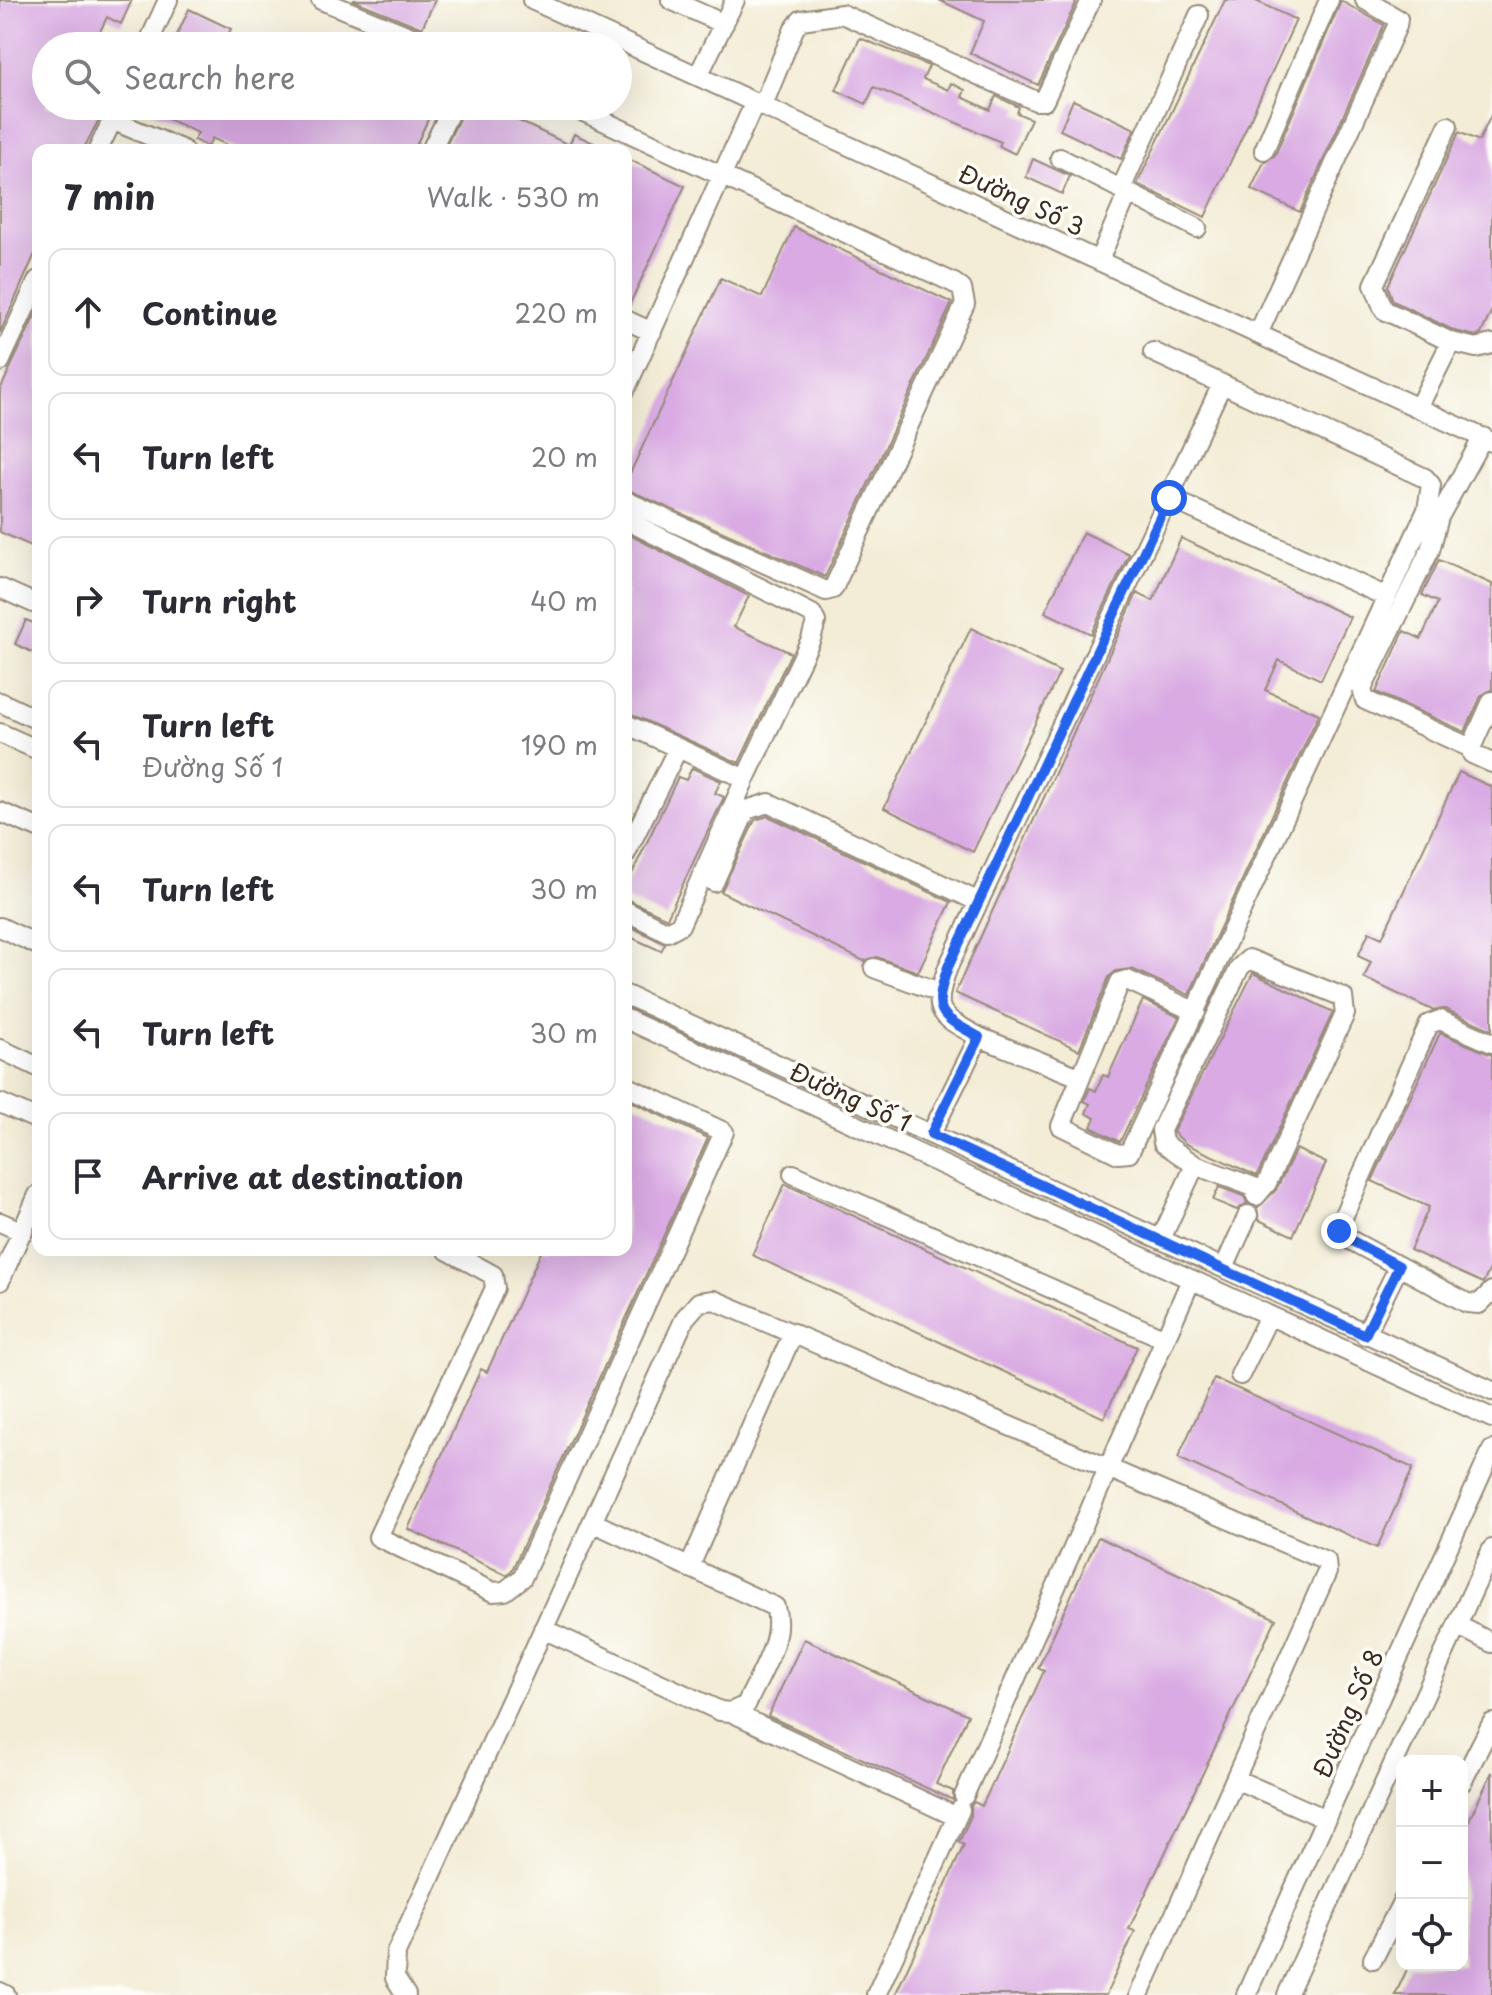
<!DOCTYPE html>
<meta charset="utf-8">
<style>
:root{--surface:#fff;--page:#f7f7f7;--text:#2b2b33;--muted:#7c7c81;--line:#e1e1e2}
body{margin:0;font-family:"Playpen Sans",sans-serif;background:var(--page);color:var(--text)}
.controls{position:absolute;right:24px;bottom:24px;display:grid;overflow:hidden;border-radius:16px;box-shadow:0 8px 32px #0002}
.controls button{width:72px;height:72px;display:grid;place-items:center;padding:0;border:0;border-bottom:2px solid var(--line);background:var(--surface);color:var(--text);font:40px sans-serif}
.stop{position:absolute;width:24px;height:24px;margin:-18px;border:6px solid #2563eb;border-radius:50%;background:#fff}
.stop.end{background:#2563eb;border-color:#fff;box-shadow:0 2px 8px #0008}
.list{margin:0;padding:0;list-style:none}
h2{display:flex;justify-content:space-between;align-items:center;height:104px;margin:0;padding:0 32px;font-size:34px}
h2 small{font-size:26px;font-weight:400;color:var(--muted)}
.list li{display:grid;grid-template-columns:52px 1fr auto;gap:24px;align-items:center;box-sizing:border-box;height:128px;margin:0 16px 16px;padding:0 16px;border:2px solid var(--line);border-radius:16px}
.list b{display:block;font-size:30px;white-space:nowrap}
.list p{margin:0;font-size:26px;white-space:nowrap;color:var(--muted)}
.list em{font-size:26px;font-style:normal;color:var(--muted)}
.icon{flex:none;width:44px;height:44px;fill:none;stroke:currentColor;stroke-width:2;stroke-linecap:round;stroke-linejoin:round}
.map{position:relative;flex:none;width:1492px;height:1995px;overflow:hidden}
.search{position:absolute;background:var(--surface);box-shadow:0 8px 32px #0002;left:32px;top:32px;width:600px;height:88px;display:flex;align-items:center;gap:20px;box-sizing:border-box;padding:0 28px;border-radius:44px;color:var(--muted);font-size:30px}
.panel{position:absolute;background:var(--surface);box-shadow:0 8px 32px #0002;left:32px;top:144px;width:600px;height:1112px;border-radius:16px}
.map>svg:first-child{display:block}
.building{fill:#d9aae3}
.lines{fill:none;stroke-linecap:round;stroke-linejoin:round}
.minor-casing{stroke:#978b7a;stroke-width:22}
.minor{stroke:#fff;stroke-width:18}
.route{stroke:#2563eb;stroke-width:10}
.labels{text-anchor:middle;dominant-baseline:central;stroke-width:7;stroke-linejoin:round;paint-order:stroke}
.street-label{font-size:24px;fill:#3b2a1e;stroke:#fdfcf7}
</style>
<div class="map">
<svg width="1492" height="1995" viewBox="0 0 1492 1995">
<rect width="100%" height="100%" fill="#fdfcf7"/>
<filter id="ink" filterUnits="userSpaceOnUse"><feTurbulence type="fractalNoise" baseFrequency=".0125" numOctaves="2"/><feDisplacementMap in="SourceGraphic" scale="16" xChannelSelector="R" yChannelSelector="G"/><feConvolveMatrix kernelMatrix="1 2 1 2 8 2 1 2 1" color-interpolation-filters="sRGB"/></filter>
<filter id="wash" filterUnits="userSpaceOnUse"><feTurbulence type="fractalNoise" baseFrequency=".006" numOctaves="4" result="noise"/><feDisplacementMap in="SourceGraphic" scale="32" xChannelSelector="R" yChannelSelector="G"/><feGaussianBlur stdDeviation="1.8" result="paint"/><feColorMatrix in="noise" values="0 0 0 0 0 0 0 0 0 0 0 0 0 0 0 0 0 1.4 0 .05"/><feComposite in="paint" operator="in"/></filter>
<g filter="url(#wash)">
<rect width="100%" height="100%" fill="#f3ecd6"/>
<g id="blocks">
<!-- building -->
<path class="building" d="M0,0H132L121,24L107,17L93,46H46V106H106L83,150H38V247L0,333Z
M353,0H435L422,28Z
M939,0H1071L1076,3L1038,85L970,53L984,21Z
M1225,0H1254L1296,20L1205,217L1137,184Z
M1341,1L1384,25L1300,212L1251,189L1264,162L1275,155Z
M189,9L231,29L223,46H172Z
M377,36L402,46H372Z
M860,38L929,66L923,79L948,90L951,83L965,90L962,97L990,110L996,96L1019,107L1017,113L1031,119L1015,154L999,146L1001,142L874,87L866,104L836,90Z
M1073,100L1135,129L1121,159L1060,130Z
M140,106H434L414,150H238L212,138L208,147L194,140L198,133Z
M465,106H487L569,145L574,134L609,150H444Z
M1492,113V310L1481,334L1476,336L1455,331L1393,301L1388,286L1459,132L1479,141Z
M626,158L685,186L628,308H626Z
M1033,159L1070,176L1062,194L1026,177Z
M794,227L952,303L825,577L626,489V482L721,278L762,297Z
M38,309V549L0,532V390Z
M1083,532L1129,554L1091,634L1045,612Z
M626,533L749,596L734,627L791,653L739,763L626,712Z
M1181,538L1350,617L1321,680L1279,660L1265,690L1319,714L1189,995L1132,969L1116,971L1109,977L1079,1050L955,993L1137,593L1153,601Z
M1439,560L1492,584V689L1481,696L1465,732L1376,692L1404,631L1421,639L1438,602L1422,595Z
M26,620L38,625V655L15,644Z
M971,628L1060,672L973,852L884,808Z
M692,768L721,781L715,793L724,797L667,918L626,899V886L678,777L686,780Z
M1459,772L1492,787V1030L1445,1009L1432,1010L1364,978L1371,962L1358,956L1369,932L1382,938Z
M768,816L951,902L918,972L877,957L864,961L721,892L755,820Z
M626,924L665,944L661,951L626,935Z
M1253,973L1333,1012L1257,1176L1186,1144L1173,1132Z
M1143,1000L1179,1017L1120,1142L1091,1127L1095,1118L1086,1113L1090,1104L1084,1101L1090,1088L1096,1091L1103,1075L1108,1077Z
M1440,1033L1492,1055V1265L1483,1283L1410,1250L1429,1207L1372,1181Z
M626,1099L708,1138L512,1570L507,1575L408,1529L481,1369L487,1372L542,1250H626Z
M1296,1149L1326,1163L1293,1236L1259,1220L1257,1208L1276,1190Z
M785,1184L1137,1347L1104,1418L752,1255Z
M1219,1187L1244,1196L1247,1203L1237,1210L1213,1200Z
M1214,1378L1413,1468L1377,1548L1178,1458Z
M1098,1537L1276,1619L1129,1929L1135,1931L1106,1995H895L964,1845L959,1842L971,1816V1806L974,1802L982,1806L1044,1671L1038,1668Z
M804,1639L968,1715L936,1784L953,1791V1800L768,1716Z
M1492,1772V1995H1395L1409,1965H1462V1835Z"/>
</g>
</g>
<g filter="url(#ink)">
<use href="#blocks" fill-opacity="0" stroke="#978b7a" stroke-width="2"/>
<g class="lines">
<!-- minor casing -->
<g class="minor-casing">
<path id="minor" d="M321,0L434,46
M532,0L1492,442
M671,0L724,24
M147,46L168,0
M698,76L735,0
M763,105L794,29L801,20L842,14L1036,101H1044L1091,0
M571,106L954,283L962,289L965,304L833,589L826,591L626,501
M112,120L183,150
M98,150L119,106
M431,150L453,106
M1264,150L1329,0
M1060,158L1197,228
M1121,189L1199,15
M1099,260L1128,193
M626,320L652,332
M1258,334L1397,26L1398,19L1365,0
M1451,342L1476,348L1492,344
M1153,352L1425,478L1431,485L1427,510L1129,1153L1118,1154L1061,1126L1120,982L1127,980L1196,1012
M0,362L38,280
M626,388L755,102
M1418,408L1451,342L1384,310L1374,285L1448,126
M1169,498L1387,597
M626,520L812,614L816,622L811,639L745,779
M0,588L38,605
M1492,701L1471,748L1472,754L1492,763
M0,702L38,720
M626,724L745,779L680,925L667,932L626,911
M0,733L38,750
M1471,748L1365,700L1362,689L1430,550L1439,517L1483,437
M0,812L38,828
M626,853L678,748
M714,882L746,810L769,803L979,902
M0,927L38,945
M874,968L939,992
M626,995L1492,1391
M626,1019L1492,1418
M979,1037C939,1015 931,1013 948,967L1222,384
M1492,1043L1440,1020L1429,1024L1339,1226L1341,1235L1467,1303L1479,1304L1492,1291
M0,1049L38,1067
M0,1103L38,1120
M931,1134L979,1037L1079,1077
M793,1174L1165,1339
M1256,1196L1267,1183L1345,1014L1343,997L1249,959L1240,967L1161,1130L1163,1143L1195,1165L1259,1189
M0,1222L23,1232
M1161,1239L1195,1165
M447,1250L493,1275L495,1288L378,1537L493,1592L505,1591L522,1578L724,1132L626,1086
M1224,1268L1248,1215
M0,1281L38,1195
M1365,1335L1399,1266
M1240,1375L1269,1316
M689,1568L793,1333
M1457,1625L1492,1643
M543,1629L720,1711L731,1712L746,1705C759,1676 785,1639 775,1607L592,1522
M731,1712L957,1817
M1235,1779L1326,1819
M1462,1782L1492,1723
M964,1796L1191,1280
M1373,1959L1402,1902
M0,1992L6,1995
M406,1995L395,1978L396,1953L685,1318L699,1302L714,1300L1326,1561L1327,1572L1139,1995
M876,1995L960,1810
M1246,1995L1492,1450
M1287,1995L1492,1549"/>
</g>
<!-- minor -->
<use href="#minor" class="minor"/>
</g>
</g>
<g class="lines" filter="url(#ink)">
<!-- route -->
<path class="route" d="M1169,498L948,967C932,1013 939,1015 979,1037L931,1134L1365,1335L1399,1266L1341,1235L1339,1231"/>
</g>
<g class="labels">
<!-- street labels -->
<g class="street-label">
<text transform="translate(1022 199) rotate(25)">Đường Số 3</text>
<text transform="translate(851 1096) rotate(25)">Đường Số 1</text>
<text transform="translate(1347 1713) rotate(-66)">Đường Số 8</text>
</g>
</g>
</svg>
<div class="controls">
<button>+</button>
<button>−</button>
<button><svg class="icon" aria-label="locate" viewBox="0 0 24 24"><circle cx="12" cy="12" r="6"/><path d="M12 2v4M12 18v4M2 12h4M18 12h4"/></svg></button>
</div>
<div class="stop" style="left:1169px;top:498px"></div>
<div class="stop end" style="left:1339px;top:1231px"></div>
<div class="search"><svg class="icon" aria-label="search" viewBox="0 0 24 24"><circle cx="10" cy="10" r="6"/><path d="M15 15l6 6"/></svg>Search here</div>
<section class="panel">
<h2>7 min<small>Walk · 530 m</small></h2>
<ul class="list">
<li><svg class="icon" aria-label="ahead" viewBox="0 0 24 24"><path d="M12 20V5M6 11l6-6 6 6"/></svg><div><b>Continue</b></div><em>220 m</em></li>
<li><svg class="icon" aria-label="left" viewBox="0 0 24 24"><path d="M17 20v-9H6M10 6l-5 5 5 5"/></svg><div><b>Turn left</b></div><em>20 m</em></li>
<li><svg class="icon" aria-label="right" viewBox="0 0 24 24"><path d="M7 20v-9h11M14 6l5 5-5 5"/></svg><div><b>Turn right</b></div><em>40 m</em></li>
<li><svg class="icon" aria-label="left" viewBox="0 0 24 24"><path d="M17 20v-9H6M10 6l-5 5 5 5"/></svg><div><b>Turn left</b><p>Đường Số 1</p></div><em>190 m</em></li>
<li><svg class="icon" aria-label="left" viewBox="0 0 24 24"><path d="M17 20v-9H6M10 6l-5 5 5 5"/></svg><div><b>Turn left</b></div><em>30 m</em></li>
<li><svg class="icon" aria-label="left" viewBox="0 0 24 24"><path d="M17 20v-9H6M10 6l-5 5 5 5"/></svg><div><b>Turn left</b></div><em>30 m</em></li>
<li><svg class="icon" aria-label="arrive" viewBox="0 0 24 24"><path d="M6 21V4h12l-3 4 3 4H6"/></svg><div><b>Arrive at destination</b></div></li>
</ul>
</section>
</div>
